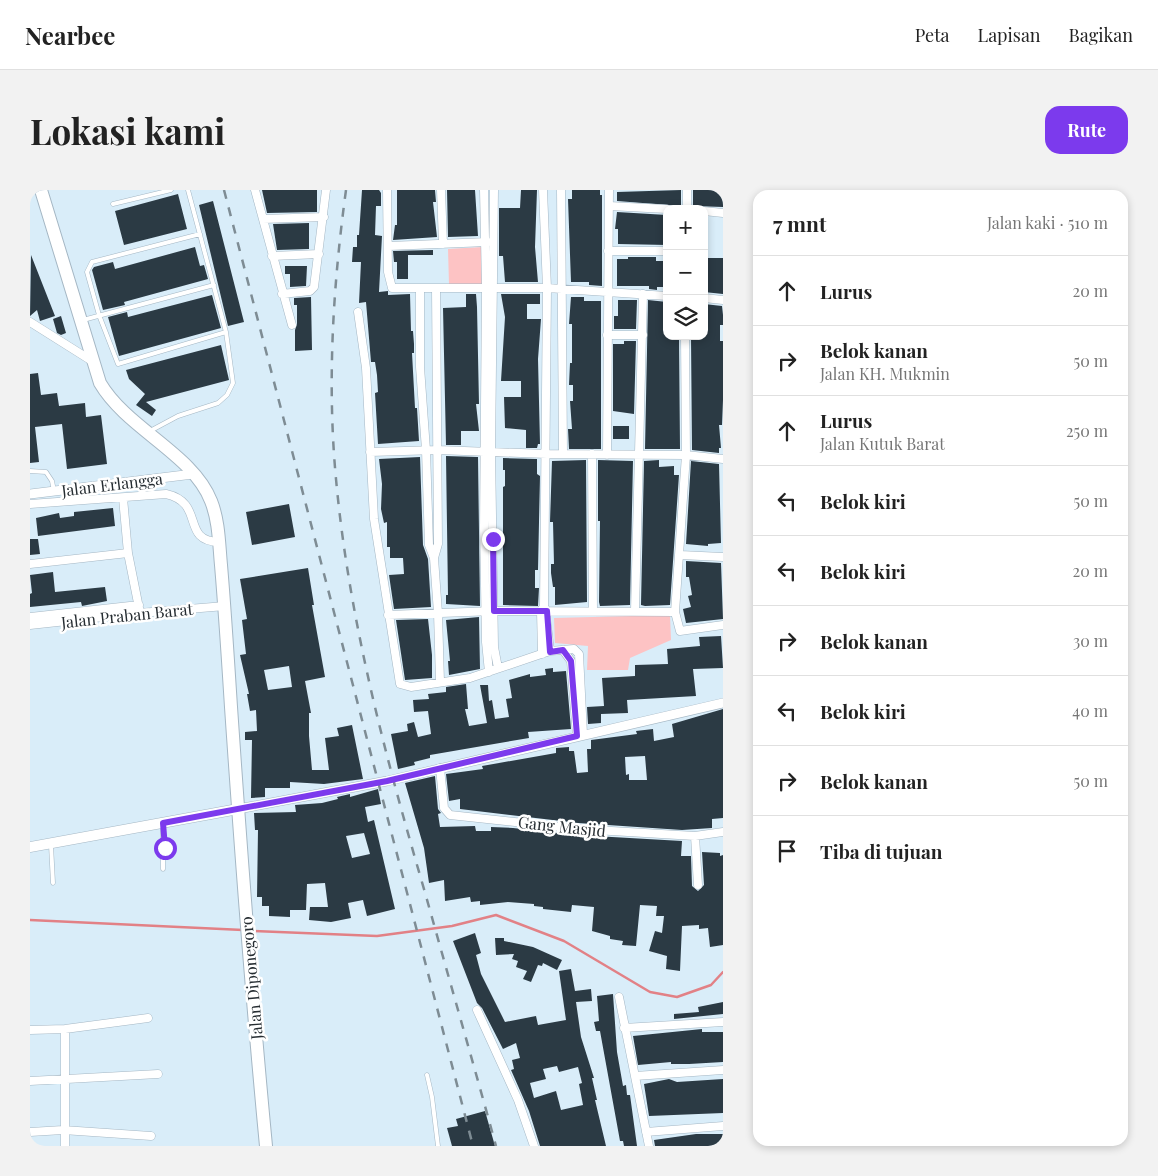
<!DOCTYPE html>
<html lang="id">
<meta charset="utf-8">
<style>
:root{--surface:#fff;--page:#f2f2f2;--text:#222;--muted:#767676;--line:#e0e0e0;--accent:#7c3aed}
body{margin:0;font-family:"Playfair Display",serif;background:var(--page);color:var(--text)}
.controls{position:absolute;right:15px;top:15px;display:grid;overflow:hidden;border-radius:10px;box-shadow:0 2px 8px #0003}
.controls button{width:45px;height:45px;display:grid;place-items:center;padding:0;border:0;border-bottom:1px solid var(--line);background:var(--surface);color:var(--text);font:25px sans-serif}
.stop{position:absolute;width:15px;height:15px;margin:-11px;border:4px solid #7c3aed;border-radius:50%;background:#fff}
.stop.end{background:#7c3aed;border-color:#fff;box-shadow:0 1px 5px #0008}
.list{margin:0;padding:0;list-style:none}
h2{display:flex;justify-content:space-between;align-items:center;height:65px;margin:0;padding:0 20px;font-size:21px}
h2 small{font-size:16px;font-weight:400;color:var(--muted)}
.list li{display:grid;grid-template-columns:32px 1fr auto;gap:15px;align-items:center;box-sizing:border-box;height:70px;padding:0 20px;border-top:1px solid var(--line)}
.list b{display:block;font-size:19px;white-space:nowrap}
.list p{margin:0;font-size:16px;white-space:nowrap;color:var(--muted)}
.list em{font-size:16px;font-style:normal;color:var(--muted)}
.icon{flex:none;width:28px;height:28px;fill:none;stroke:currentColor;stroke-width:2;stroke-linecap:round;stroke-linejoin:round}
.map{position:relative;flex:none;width:693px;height:956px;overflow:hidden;border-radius:15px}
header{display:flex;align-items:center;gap:30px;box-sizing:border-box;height:70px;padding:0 25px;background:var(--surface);border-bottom:1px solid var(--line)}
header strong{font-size:24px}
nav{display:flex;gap:28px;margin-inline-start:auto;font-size:18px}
.intro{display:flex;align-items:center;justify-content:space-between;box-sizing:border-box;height:120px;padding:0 30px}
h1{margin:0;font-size:35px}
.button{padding:12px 22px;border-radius:15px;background:var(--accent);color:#fff;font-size:18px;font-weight:700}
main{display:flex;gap:30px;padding:0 30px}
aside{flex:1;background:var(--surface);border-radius:15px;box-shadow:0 2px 8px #0003}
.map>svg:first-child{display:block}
.green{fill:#fdc3c4}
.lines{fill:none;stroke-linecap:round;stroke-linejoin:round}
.stream{stroke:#e28186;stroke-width:2.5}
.building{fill:#2b3a44;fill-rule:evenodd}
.service-casing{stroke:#a5b7c4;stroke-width:5}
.minor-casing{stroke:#a5b7c4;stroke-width:9}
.tertiary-casing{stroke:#a5b7c4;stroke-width:10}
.secondary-casing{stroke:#a5b7c4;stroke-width:11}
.trunk-casing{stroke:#a5b7c4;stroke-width:14}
.service{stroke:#fff;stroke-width:4}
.minor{stroke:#fff;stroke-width:8}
.tertiary{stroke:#fff;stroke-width:9}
.secondary{stroke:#fff;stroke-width:10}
.trunk{stroke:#fff;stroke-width:12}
.rail{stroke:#7e8c94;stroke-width:2.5;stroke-dasharray:9 9;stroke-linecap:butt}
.route{stroke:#7c3aed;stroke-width:6}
.labels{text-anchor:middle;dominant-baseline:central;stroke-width:5;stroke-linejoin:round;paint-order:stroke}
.street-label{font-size:16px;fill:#262d32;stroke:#fff}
</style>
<header>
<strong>Nearbee</strong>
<nav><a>Peta</a><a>Lapisan</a><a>Bagikan</a></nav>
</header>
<div class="intro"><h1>Lokasi kami</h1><a class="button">Rute</a></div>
<main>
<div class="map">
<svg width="693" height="956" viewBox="0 0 693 956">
<rect width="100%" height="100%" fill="#d9edf9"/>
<!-- green -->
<path class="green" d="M453,57L454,94H419L418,59Z
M640,425L641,450L600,468L598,480H557L558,456L525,453L524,428Z"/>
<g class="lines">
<!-- stream -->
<path class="stream" d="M0,730L213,740
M221,741L347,746L422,736L466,725L534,751L620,802L647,807L681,795L693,782"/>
</g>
<!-- building -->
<path class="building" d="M232,0H287V22L237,23Z
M332,0H349L351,3V16H346L345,45L352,46L349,102L358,101V105L380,104L381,141H383L384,154V163H382L385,218H387L389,251L348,254L345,203L348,202L347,185L345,172H341L336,112L329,113L331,72H322L323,57H327V45H329Z
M367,0H405L406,12H403L407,47L363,50L365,35H367Z
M417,0H445L448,46L418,47Z
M491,0H507L505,57L508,92H475L473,66H469V18H490Z
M542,0H570V5H572V96L559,95V92H541L538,9H542Z
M651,0V16L587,11V2Z
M663,0H693V17L663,16Z
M148,4L157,39L94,55L85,21Z
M183,11L214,132L198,136L169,15Z
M587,22L637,25V55L588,54V39H585Z
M279,33V59L247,60L243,34Z
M165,57L170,76L174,75L178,89L94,112L95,115L73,120L62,80L64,77L83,72L85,79Z
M403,60V65H378V89H367V72H364L363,61Z
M1,65L25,126L10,131L7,120L0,126Z
M598,67H626V71H637V97H627V100L619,99V96H587V69H598Z
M674,68H693V104L674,102Z
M255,76H277L276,96L260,97V84H255Z
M436,104H446L447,117L449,214H446L449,241H431V255H416L413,118L436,117Z
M471,104H510V114H497V129H511L508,169L510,254H508L507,258H496V240L475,238L474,207H491V191H471L475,127Z
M182,105L191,138L89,166L78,127L97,122L98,127Z
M281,107L282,160L265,161V140L267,134V115H264V108Z
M541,107H554V111H571V259H539L538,239H542L540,211H543V195H539L540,173H542V134H539Z
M588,110H607L606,139H584V126H588Z
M618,110L637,112V146L649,147L650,259H615Z
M674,114L692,116L693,125V135H690V151H693V210L692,235H689L691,258H689V263L662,260L661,147H674Z
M31,126L36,143L31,145L27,143L23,129Z
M594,151H606L604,224L583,221V154H594Z
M191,155L199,190L116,212L126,220L122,226L106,215L115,204L99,189L96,180Z
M8,183L11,205L27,203L29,216L55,213L56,227L71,225L77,274L37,279L32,234L5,237L9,272L0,273V184Z
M583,236H599V249H583Z
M416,266L448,267L450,416L416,414V405H418Z
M390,267L393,355L398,369L401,417L364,419L359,385L374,384L373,368H360V357H357V332L354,333L351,319L352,294L349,269Z
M473,268L507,269V284L510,286L509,332L508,380H505V398H509L508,416L473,415V297L475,296V280H473Z
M556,270L557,412L525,415V397H523L521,383V374H524L523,332H520L522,271Z
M568,270L603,271L600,415L570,416L569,412L570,331H568Z
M629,270V277L644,276V285H649L640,415L615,416L611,415L614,271Z
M661,271L689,274L691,353L678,354V356L656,354Z
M259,314L265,347L222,355L216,322Z
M83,318L85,336L8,346L6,328L29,323L30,328L44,326V322Z
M0,349H8L10,364L0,365Z
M656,371L691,373L693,429L656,433L653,419L661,417L658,406L662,405L659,387H656Z
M278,378L284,415H282L295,487L275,491L281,523H279V546L282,580H299L295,548L309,546L307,538L322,535L333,589L294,594L260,592V598H235V607L221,608L222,550H215V542L227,541L226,520L220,521L217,504H219L210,465L216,464L212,430L217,429L210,389ZM259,476L262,497L238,500L234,480Z
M23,382L25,402L75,397L77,411L52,416L51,412L0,417V404L2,403L0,385Z
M449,427L450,479L419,485L418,471H420L416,430Z
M398,429L402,465V488L375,490L366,430Z
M691,446L693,478L663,479L666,506L597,510L598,523L571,524V533L558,534L557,517L574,516L572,488L605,486V475L638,474L637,459L670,456L669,447Z
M523,478V482L536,481L541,539L498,542L499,548L400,565V568L384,572L385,575L368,579L361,544L378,541L377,534L384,532L388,547L401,544L398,521L384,522L383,510L399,509L398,504L416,502V497L436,494L438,519H435L439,536L457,533L450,495H458L459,511L462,510L465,529L479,527L476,509L482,508L479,490L500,484V487L516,485L515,479Z
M693,519V628L682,629V638L652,640L548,633L430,619V609L419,611L416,584L453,579L452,576L526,563V558L539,557V561H544L547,583L558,582L557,559H561V550L607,544L606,541L623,539L624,551L644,547L642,534ZM615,566L617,590H599V584L596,585L595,567Z
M405,586L408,619L411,623L408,624L410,637L445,636L446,641H461V637L483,638L547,645L652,651L651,666H661L662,696L668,701L674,695L672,662L690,663V666L693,665V755L680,757L678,738L669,739V735L652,736L650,781L636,779L637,766L619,761L625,741L632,743L634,726H626L627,716L610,715L606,756L592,755L593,751L580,749V746L562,741L564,717L542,715L541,722L513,719V717L504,716V714L478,712L450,715V711L441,712L440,707L415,711L414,690L399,693L394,658L375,593Z
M348,599L351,614L335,617L338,632L344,630L365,719L337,726L333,710L318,713L321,728L301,732L279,730L280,717H298L295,693L277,694L276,720H260V727L239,726V716H232V707H227L228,640H225L224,623L266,622L265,615L292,613L308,609L307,607L320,604V607ZM334,643L340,664L322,668L316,646Z
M445,743L451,763L446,765L451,784L475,832L506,826L508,835L536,830L529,781L541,779L545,801L561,799L562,811L546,812L551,847L564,888H562L567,910H565L576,956H510L499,921L481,880L484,879L482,870L490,868L486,853L473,859L452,818L447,813L423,751ZM527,876L529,882L548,877L552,893L549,894L553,915L531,920L526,901L504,908L500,893L516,889L513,879Z
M465,748H474V751L503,757L532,770L527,780L513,773L512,776L508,775L501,792L493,789L497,781L486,777L488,771L482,769L484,764L466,765Z
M583,804L587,862L593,896L596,895L597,905H600L607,956H594L593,951H590L570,841H566L564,832L569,831L567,806Z
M693,812V824L644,829V824L669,822L668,817Z
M672,839V842H693V872L659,874H641V872L608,875L603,846Z
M639,889L647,892L693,889V923L619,926L614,894Z
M455,921L465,956H422L417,938L428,936L426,929Z
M666,944H693V956H625L624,950Z"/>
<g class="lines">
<!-- service casing -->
<g class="service-casing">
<path id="service" d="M83,14L141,0
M170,44L62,72L57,82L69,125L88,174L196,142
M53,130L184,95
M120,241L148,226L188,213L197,205L203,193L196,142L158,0
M0,281L16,282L22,291L24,301
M133,634V679
M21,655L23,693
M397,885L402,907L408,956"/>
</g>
<!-- minor casing -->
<g class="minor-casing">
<path id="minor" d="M225,0L262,135
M357,0L358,82L362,98H517L637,106
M411,0L413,54
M454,0L456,97L454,338L456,452L459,482
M464,0L461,261L464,457L468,478
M531,0L533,263
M657,0V19
M579,16L637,19
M674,21L693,23
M233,29L294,27
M359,56L457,52
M578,61H637
M242,66L289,64
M390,98V177L396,260L399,355L404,368L408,423L410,492
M252,104L280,101L284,97L296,0
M674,108L693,110
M328,122L336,178L344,329L370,494L381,497L440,488L520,461L544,459L549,464L553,544
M0,132L62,171
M577,145H613
M340,262L408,260L517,264L656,265L693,269
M562,264L563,420
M577,265L579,0
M93,308L98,363L110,423
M0,314L136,304C176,313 150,351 189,352
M650,365L693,367
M404,368L408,354L406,98
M0,374L98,363
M515,418L520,461
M605,421L613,104
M645,422L656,265L655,146
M358,425L464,421L645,422L650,441L693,435
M0,427L109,415
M0,435L110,423L195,416
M533,460L541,471L547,546
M512,464L511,421L514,416L517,98L513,0
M410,578L414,618L420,625L548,639L665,646L693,642
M665,646L668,695
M589,807L619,956
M447,820L488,910L504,956
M594,838L693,832
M35,839V956
M0,840L35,839L118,828
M605,886L693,880
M0,891L128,884
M0,942L33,940L121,946
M616,942L693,936"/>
</g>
<!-- tertiary casing -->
<g class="tertiary-casing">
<path id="tertiary" d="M0,304L163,284
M208,619L357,591L693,513"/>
</g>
<!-- secondary casing -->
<g class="secondary-casing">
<path id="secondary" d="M0,657L208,619"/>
</g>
<!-- trunk casing -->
<g class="trunk-casing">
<path id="trunk" d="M11,0L70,193C97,239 163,264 181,311C189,331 189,354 191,375C195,422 198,470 201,517C211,664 222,810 236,956"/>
</g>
<!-- service -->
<use href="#service" class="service"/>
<!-- minor -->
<use href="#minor" class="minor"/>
<!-- tertiary -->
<use href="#tertiary" class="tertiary"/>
<!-- secondary -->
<use href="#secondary" class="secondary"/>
<!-- trunk -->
<use href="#trunk" class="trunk"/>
<!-- rail -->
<path class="rail" d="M194,0L443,956
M316,0C303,95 297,193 306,289C319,431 356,569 396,706C419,789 443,872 466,956"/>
</g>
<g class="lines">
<!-- route -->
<path class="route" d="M135,658L133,633L357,591L547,546L541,471L533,460L520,462L517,421H464L463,349"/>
</g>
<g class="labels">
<!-- street labels -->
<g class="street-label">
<text transform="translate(82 294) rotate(-7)">Jalan Erlangga</text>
<text transform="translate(97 425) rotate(-6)">Jalan Praban Barat</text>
<text transform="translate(532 636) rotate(6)">Gang Masjid</text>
<text transform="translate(221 788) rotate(-95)">Jalan Diponegoro</text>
</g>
</g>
</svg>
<div class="controls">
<button>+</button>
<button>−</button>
<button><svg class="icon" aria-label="layers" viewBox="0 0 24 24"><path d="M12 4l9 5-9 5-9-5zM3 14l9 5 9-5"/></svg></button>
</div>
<div class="stop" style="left:135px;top:658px"></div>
<div class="stop end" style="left:463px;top:349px"></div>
</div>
<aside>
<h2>7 mnt<small>Jalan kaki · 510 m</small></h2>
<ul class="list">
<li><svg class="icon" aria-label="ahead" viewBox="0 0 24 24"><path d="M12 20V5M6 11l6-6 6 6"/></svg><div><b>Lurus</b></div><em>20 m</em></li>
<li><svg class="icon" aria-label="right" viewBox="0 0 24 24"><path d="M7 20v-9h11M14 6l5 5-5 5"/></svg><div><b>Belok kanan</b><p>Jalan KH. Mukmin</p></div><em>50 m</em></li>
<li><svg class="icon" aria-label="ahead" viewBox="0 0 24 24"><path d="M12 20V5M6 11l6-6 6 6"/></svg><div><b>Lurus</b><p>Jalan Kutuk Barat</p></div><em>250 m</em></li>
<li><svg class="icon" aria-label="left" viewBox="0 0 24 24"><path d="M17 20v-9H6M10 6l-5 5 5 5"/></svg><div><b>Belok kiri</b></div><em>50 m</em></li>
<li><svg class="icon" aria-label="left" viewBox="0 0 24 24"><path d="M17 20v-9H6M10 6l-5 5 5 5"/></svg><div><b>Belok kiri</b></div><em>20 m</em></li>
<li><svg class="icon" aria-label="right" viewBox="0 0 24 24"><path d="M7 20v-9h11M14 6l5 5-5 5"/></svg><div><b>Belok kanan</b></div><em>30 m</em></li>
<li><svg class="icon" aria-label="left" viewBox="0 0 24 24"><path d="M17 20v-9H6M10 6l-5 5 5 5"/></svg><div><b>Belok kiri</b></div><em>40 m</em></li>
<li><svg class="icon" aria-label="right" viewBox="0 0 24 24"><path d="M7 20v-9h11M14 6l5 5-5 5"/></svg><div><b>Belok kanan</b></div><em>50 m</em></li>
<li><svg class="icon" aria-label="arrive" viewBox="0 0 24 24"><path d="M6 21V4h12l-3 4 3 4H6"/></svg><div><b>Tiba di tujuan</b></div></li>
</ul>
</aside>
</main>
